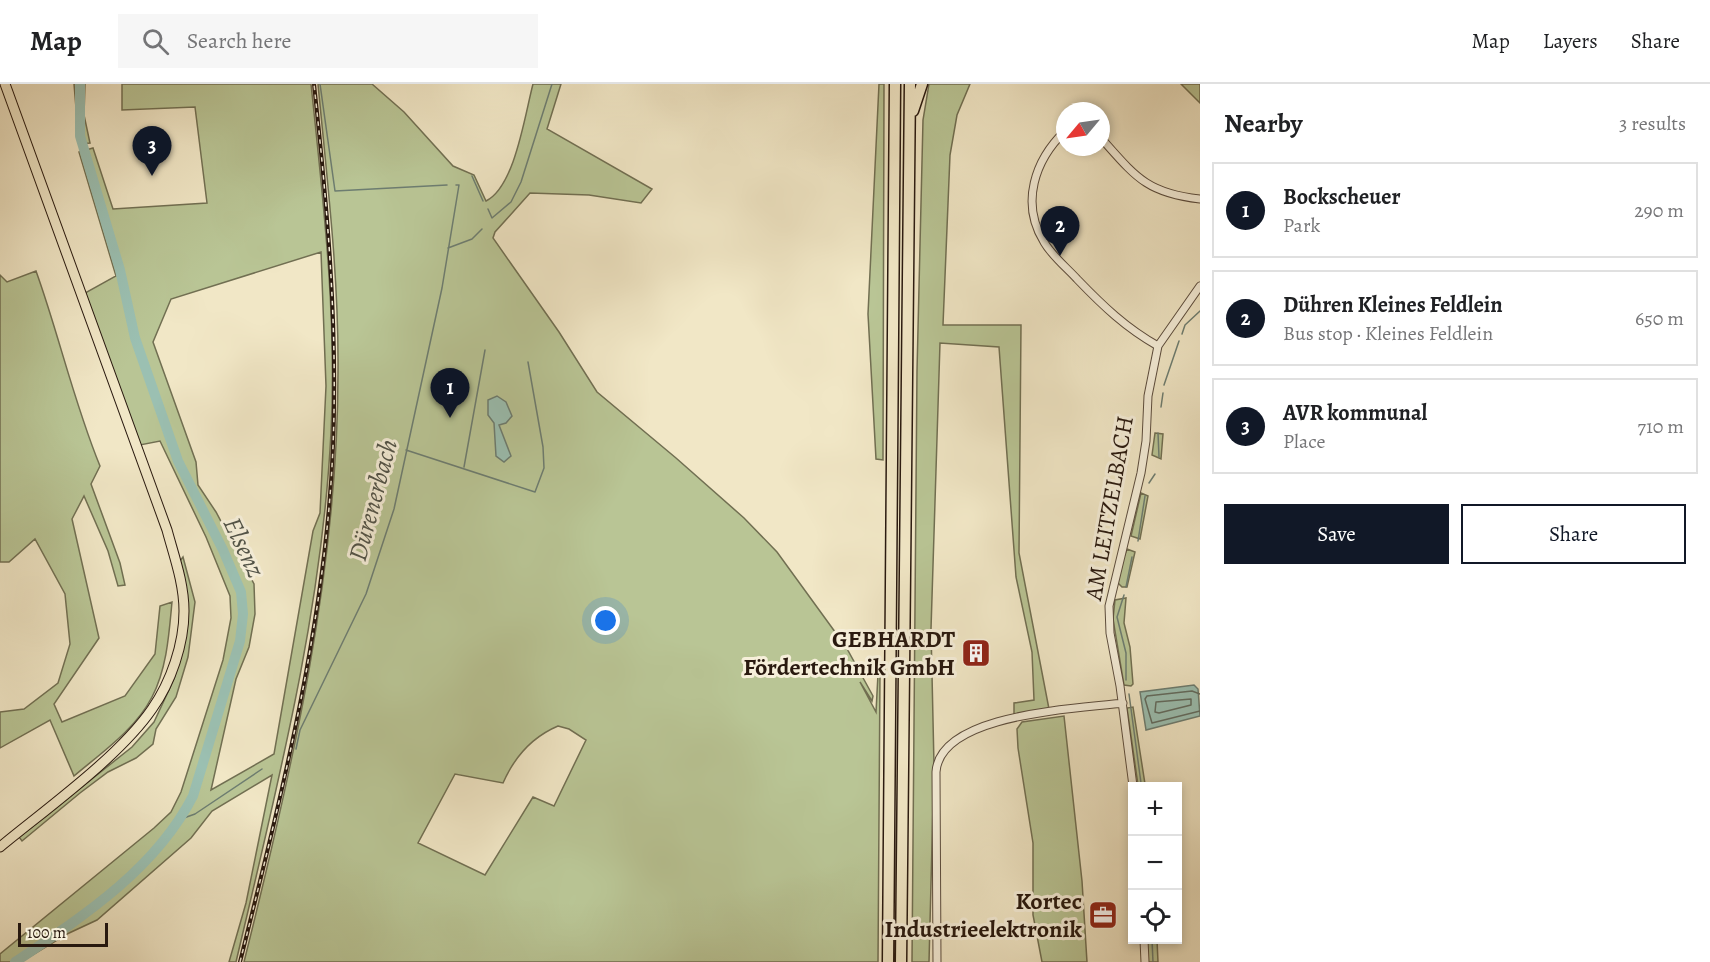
<!DOCTYPE html>
<meta charset="utf-8">
<style>
:root{--surface:#fff;--page:#f6f6f6;--text:#202124;--muted:#757577;--line:#e0e0e0;--accent:#111827}
body{margin:0;font-family:Alegreya,serif;background:var(--page);color:var(--text)}
.controls{position:absolute;right:18px;bottom:18px;display:grid;overflow:hidden;border-radius:0px;box-shadow:0 3px 9px #0003}
.controls button{width:54px;height:54px;display:grid;place-items:center;padding:0;border:0;border-bottom:2px solid var(--line);background:var(--surface);color:var(--text);font:30px sans-serif}
.compass{position:absolute;left:1056px;top:18px;width:54px;height:54px;border-radius:50%;background:var(--surface);box-shadow:0 3px 9px #0003;rotate:241deg}
.scale{position:absolute;left:18px;bottom:15px;width:90px;box-sizing:border-box;padding-left:6px;border:3px solid #29190f;border-top:0;font-size:16px;line-height:21px;white-space:nowrap;color:#29190f;-webkit-text-stroke:4px #f6efda;paint-order:stroke}
.you{position:absolute;left:606px;top:537px;width:21px;height:21px;margin:-15px;border:4px solid #fff;border-radius:50%;background:#1a73e8;box-shadow:0 0 0 9px #1a73e833}
.badge{display:grid;place-items:center;width:39px;height:39px;border-radius:50%;background:var(--accent);color:#fff;font-size:20px;font-weight:700}
.pin{position:absolute;translate:-50% -50px;filter:drop-shadow(0 2px 3px #0008)}
.pin::after{content:'';position:absolute;top:32px;width:21px;height:18px;background:inherit;clip-path:polygon(0 0,100% 0,50% 100%)}
.list{margin:0;padding:0;list-style:none}
h2{display:flex;justify-content:space-between;align-items:center;height:78px;margin:0;padding:0 24px;font-size:26px}
h2 small{font-size:20px;font-weight:400;color:var(--muted)}
.list li{display:grid;grid-template-columns:39px 1fr auto;gap:18px;align-items:center;box-sizing:border-box;height:96px;margin:0 12px 12px;padding:0 12px;border:2px solid var(--line);border-radius:0px}
.list b{display:block;font-size:22px;white-space:nowrap}
.list p{margin:0;font-size:20px;white-space:nowrap;color:var(--muted)}
.list em{font-size:20px;font-style:normal;color:var(--muted)}
.actions{display:flex;gap:12px;padding:18px 24px}
.actions a{flex:1;padding:14px 0;border:2px solid var(--accent);border-radius:0px;text-align:center;font-size:21px;color:var(--accent)}
.actions .main{background:var(--accent);color:#fff}
.icon{flex:none;width:33px;height:33px;fill:none;stroke:currentColor;stroke-width:2;stroke-linecap:round;stroke-linejoin:round}
.map{position:relative;flex:none;width:1200px;height:878px;overflow:hidden}
header{display:flex;align-items:center;gap:36px;box-sizing:border-box;height:84px;padding:0 30px;background:var(--surface);border-bottom:2px solid var(--line)}
header strong{font-size:28px}
nav{display:flex;gap:33px;margin-inline-start:auto;font-size:21px}
.search{width:420px;height:54px;background:var(--page);display:flex;align-items:center;gap:15px;box-sizing:border-box;padding:0 21px;border-radius:0px;color:var(--muted);font-size:22px}
main{display:flex}
aside{flex:1;background:var(--surface)}
.map>svg:first-child{display:block}
.green{fill:#b9c595;stroke:#716f52;stroke-width:1.5;fill-rule:evenodd}
.water{fill:#9bc0b2;stroke:#6d7d71;stroke-width:1.5}
.lines{fill:none;stroke-linecap:round;stroke-linejoin:round}
.shore{stroke:#626c60;stroke-width:1.5}
.stream{stroke:#6d7d71;stroke-width:1.5}
.river{stroke:#9bc0b2;stroke-width:10}
.minor-casing{stroke:#5b4c3d;stroke-width:9}
.major-casing{stroke:#29190f;stroke-width:11}
.highway-casing{stroke:#29190f;stroke-width:13}
.minor{stroke:#f6efda;stroke-width:7}
.major{stroke:#f1e7c6;stroke-width:9}
.highway{stroke:#f1e7c6;stroke-width:10}
.rail-casing{stroke:#29190f;stroke-width:4}
.rail{stroke:#f6efda;stroke-width:1.5;stroke-dasharray:4.5;stroke-linecap:butt}
.labels{text-anchor:middle;dominant-baseline:central;stroke-width:6;stroke-linejoin:round;paint-order:stroke}
.street-label{font-size:24px;fill:#29190f;stroke:#f6efda}
.poi-label{font-size:24px;font-weight:bold;fill:#29190f;stroke:#f6efda;text-anchor:end}
.water-label{font-size:26px;font-style:italic;fill:#515348;stroke:#f6efda}
</style>
<header>
<strong>Map</strong>
<div class="search"><svg class="icon" aria-label="search" viewBox="0 0 24 24"><circle cx="10" cy="10" r="6"/><path d="M15 15l6 6"/></svg>Search here</div>
<nav><a>Map</a><a>Layers</a><a>Share</a></nav>
</header>
<main>
<div class="map">
<svg width="1200" height="878" viewBox="0 0 1200 878">
<rect width="100%" height="100%" fill="#f1e7c6"/>
<filter id="stains"><feTurbulence type="fractalNoise" baseFrequency=".00333" numOctaves="4"/><feColorMatrix values="0 0 0 0 .2 0 0 0 0 .09 0 0 0 0 .02 0 0 0 .5 -.17"/></filter>
<radialGradient id="worn" r=".72"><stop offset=".6" stop-color="#630" stop-opacity="0"/><stop offset="1" stop-color="#630" stop-opacity=".3"/></radialGradient>
<!-- green -->
<path class="green" d="M74,0H85L84,31L90,59L79,60Z
M122,0H311C323,115 337,232 331,348C322,528 277,703 236,878H229L246,819L272,691L212,727L191,754L97,836L67,850L21,878H0V870L154,744L171,728L181,708L223,576L231,534L230,512L206,453L160,357L140,361L85,209L116,192L79,68L93,64L113,125L207,119L195,23L122,26ZM321,168L326,302L320,429L313,447L274,670L211,706L236,595L249,563L255,530L254,500L216,428L198,401L196,378L153,258L171,215Z
M318,0H372L404,28L453,82L474,91L486,117C515,103 525,30 533,0H561L547,45L652,105L641,119L589,111L530,109L495,148L493,154L559,248L597,308L676,374L744,434L777,468L846,563L873,612L872,617L860,598L876,628L878,590L880,589L878,878H244C292,686 338,488 338,289C339,192 327,96 318,0ZM558,642L569,645L586,656L554,722L533,713L485,791L418,759L455,690L503,699C514,674 532,653 558,642Z
M879,0H884L883,376L876,375L868,230Z
M929,0H970L957,31L950,71L943,241H1021L1019,469L1049,625L1014,631V619L1034,616L1032,568L1016,493L999,263L940,259L931,545L934,681L929,878H912L917,287L923,36Z
M1181,0H1200V19Z
M36,187C59,251 74,319 100,382L91,400L120,479L125,501L118,502L108,467L84,412L72,435L99,554L54,620L62,638L125,612L155,570L160,522L172,518C169,550 167,584 152,613C135,646 101,669 74,692L50,636L0,664V628L24,625L58,599L70,560L65,510L35,455L9,478H0V191L7,198Z
M1155,349L1163,350L1161,375L1152,371Z
M1141,409L1148,412L1140,455L1131,452Z
M1127,465L1135,468L1127,503H1122L1118,499L1119,486Z
M183,473L195,518L188,573L176,613L156,645L153,660L136,674L108,688L80,709L22,757L19,753L132,663L154,638L174,595L183,564L180,477Z
M1126,514L1124,539L1130,563L1133,600L1131,602L1124,601L1113,535L1115,516Z
M1133,623L1145,700L1143,702L1138,701L1127,624Z
M1064,632L1082,797L1087,878H1042L1033,831V759L1018,664L1017,645L1022,638Z
M1145,856H1157L1158,878H1147Z"/>
<!-- water -->
<path class="water" d="M497,312L506,318L512,332L506,339L499,341L511,372L504,378L496,372L494,339L488,331V316Z
M1194,601L1198,605L1200,632L1146,646L1140,608Z"/>
<g class="lines">
<!-- shore -->
<path class="shore" d="M1200,610L1192,607L1147,612L1145,615L1152,639L1200,627
M1191,615V621L1159,629L1155,628L1156,618Z"/>
<!-- stream -->
<path class="stream" d="M320,0L335,107L447,101
M472,92L483,117
M488,125L492,134L511,118L521,98L552,0
M448,164L472,155L482,145
M1182,250L1185,241L1200,227
M1164,301L1179,257
M1161,323L1163,309
M1158,349L1159,373
M406,366L535,408L544,384L543,363L528,278
M464,383L485,266
M1149,399L1155,390
M1138,457L1145,412
M1126,503L1132,473
M1124,511L1117,533L1126,569V596
M1129,610L1141,699
M296,665L300,646L366,510L394,425L442,204L459,101H456
M181,735L195,730L262,685
M1152,856L1153,878"/>
<!-- river -->
<path class="river" d="M15,878C82,833 155,786 193,712L240,557L243,530L241,508L223,466L178,377L135,254L120,186L80,52V0"/>
<!-- minor casing -->
<g class="minor-casing">
<path id="minor" d="M1065,47C1035,76 1020,119 1044,158C1052,172 1067,184 1077,195C1103,222 1126,244 1158,262
M1101,54C1135,92 1146,109 1200,115
M1133,702L1120,602L1110,549L1109,522L1141,389L1146,357L1148,312L1158,262L1200,202
M1144,856L1145,878
M937,878L936,688C940,629 1078,625 1123,619"/>
</g>
<!-- major casing -->
<g class="major-casing">
<path id="major" d="M0,763C46,725 119,673 152,625C171,598 184,560 184,527C184,499 174,472 167,446L5,0"/>
</g>
<!-- highway casing -->
<g class="highway-casing">
<path id="highway" d="M913,27L922,0
M888,878L895,0
M901,878L910,0"/>
</g>
<!-- minor -->
<use href="#minor" class="minor"/>
<!-- major -->
<use href="#major" class="major"/>
<!-- highway -->
<use href="#highway" class="highway"/>
<!-- rail casing -->
<g class="rail-casing">
<path id="rail" d="M240,878C282,709 326,536 333,362C338,240 327,120 314,0"/>
</g>
<!-- rail -->
<use href="#rail" class="rail"/>
</g>
<!-- icons -->
<defs>
<g id="building-square" transform="scale(1.5)"><rect x="-9" y="-9" width="18" height="18" rx="4" fill="#8f2418" stroke="#f6efda"/><path d="M-4-6H4V6H1V3H-1V6H-4ZM-2.5-4.3h1.7v1.8h-1.7ZM.8-4.3h1.7v1.8H.8ZM-2.5-1h1.7V.8h-1.7ZM.8-1h1.7V.8H.8Z" fill="#fff"/></g>
<g id="office-square" transform="scale(1.5)"><rect x="-9" y="-9" width="18" height="18" rx="4" fill="#8f2418" stroke="#f6efda"/><path d="M-6-3h4V-5.5h4V-3h4V5H-6ZM-1-4.5V-3h2v-1.5ZM-6 0V1H6V0Z" fill="#fff"/></g>
</defs>
<g fill-rule="evenodd">
<use href="#building-square" x="976" y="569"/>
<use href="#office-square" x="1103" y="831"/>
</g>
<g class="labels">
<!-- street labels -->
<g class="street-label">
<text transform="translate(1109 424) rotate(-80)">AM LEITZELBACH</text>
</g>
<!-- poi labels -->
<g class="poi-label">
<text x="955" y="555">GEBHARDT<tspan x="955" dy="28">Fördertechnik GmbH</tspan></text>
<text x="1082" y="817">Kortec<tspan x="1082" dy="28">Industrieelektronik</tspan></text>
</g>
<!-- water labels -->
<g class="water-label">
<text transform="translate(373 416) rotate(-75)">Dürenerbach</text>
<text transform="translate(244 463) rotate(65)">Elsenz</text>
</g>
</g>
<rect width="100%" height="100%" filter="url(#stains)"/>
<rect width="100%" height="100%" fill="url(#worn)"/>
</svg>
<div class="controls">
<button>+</button>
<button>−</button>
<button><svg class="icon" aria-label="locate" viewBox="0 0 24 24"><circle cx="12" cy="12" r="6"/><path d="M12 2v4M12 18v4M2 12h4M18 12h4"/></svg></button>
</div>
<svg class="compass" viewBox="-18 -18 36 36"><path d="M0-13l5 13h-10z" fill="#e53935"/><path d="M0 13l5-13h-10z" fill="#757577"/></svg>
<div class="scale">100 m</div>
<div class="you"></div>
<div class="pin badge" style="left:450px;top:334px">1</div>
<div class="pin badge" style="left:1060px;top:172px">2</div>
<div class="pin badge" style="left:152px;top:92px">3</div>
</div>
<aside>
<h2>Nearby<small>3 results</small></h2>
<ul class="list">
<li><span class="badge">1</span><div><b>Bockscheuer</b><p>Park</p></div><em>290 m</em></li>
<li><span class="badge">2</span><div><b>Dühren Kleines Feldlein</b><p>Bus stop · Kleines Feldlein</p></div><em>650 m</em></li>
<li><span class="badge">3</span><div><b>AVR kommunal</b><p>Place</p></div><em>710 m</em></li>
</ul>
<div class="actions"><a class="main">Save</a><a>Share</a></div>
</aside>
</main>
